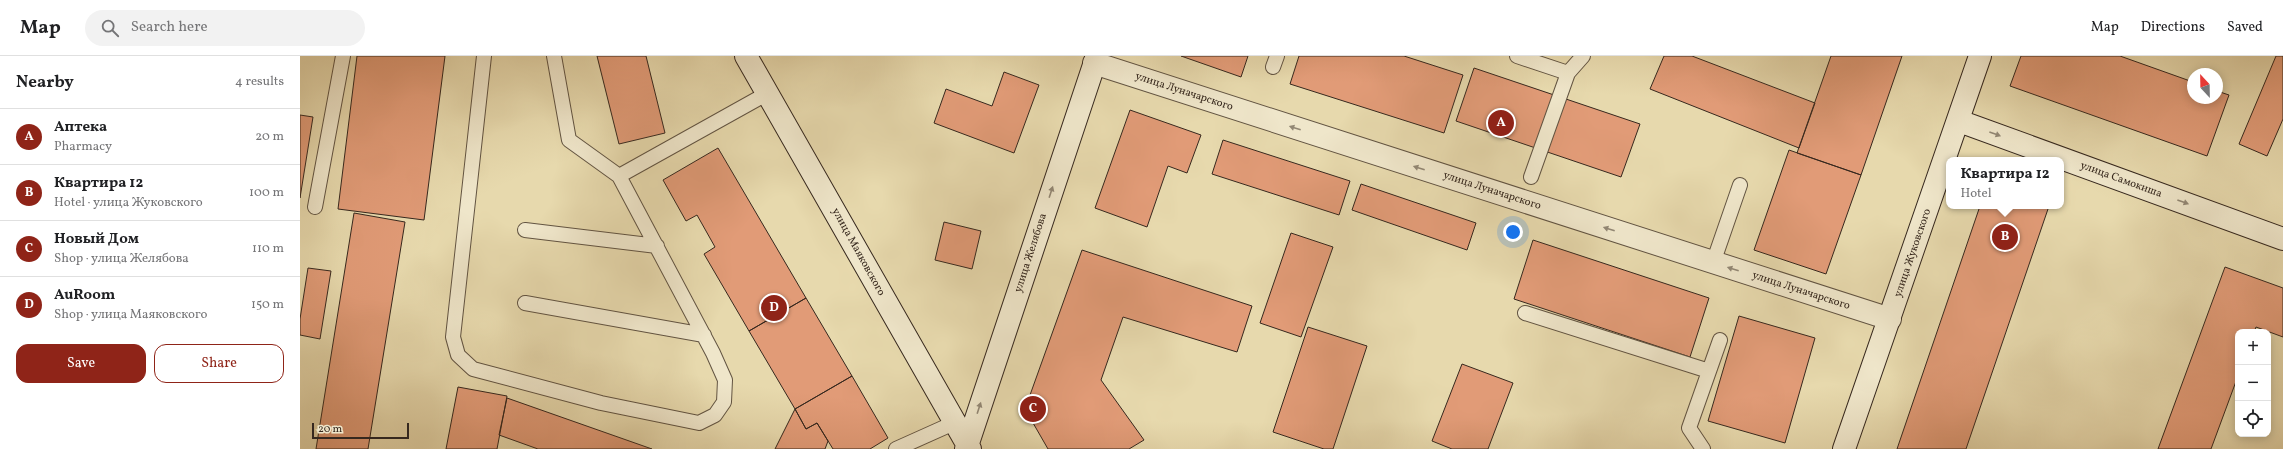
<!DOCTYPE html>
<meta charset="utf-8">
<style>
:root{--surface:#fff;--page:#f2f2f2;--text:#202124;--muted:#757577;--line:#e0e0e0;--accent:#8f2418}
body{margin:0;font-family:Vollkorn,serif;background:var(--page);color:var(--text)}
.controls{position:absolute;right:12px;bottom:12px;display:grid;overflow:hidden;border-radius:8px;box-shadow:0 2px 10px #0003}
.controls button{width:36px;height:36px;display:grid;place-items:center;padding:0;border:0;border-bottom:1px solid var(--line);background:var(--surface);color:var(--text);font:20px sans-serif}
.compass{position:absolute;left:1887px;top:12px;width:36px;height:36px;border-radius:50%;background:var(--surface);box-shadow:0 2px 10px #0003;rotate:338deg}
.scale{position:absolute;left:12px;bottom:10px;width:97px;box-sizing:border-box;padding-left:4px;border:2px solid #36281e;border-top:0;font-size:11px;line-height:14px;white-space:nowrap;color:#36281e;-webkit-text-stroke:3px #efe6ca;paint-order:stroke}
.you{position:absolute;left:1213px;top:176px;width:14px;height:14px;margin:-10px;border:3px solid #fff;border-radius:50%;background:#1a73e8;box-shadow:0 0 0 6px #1a73e833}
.badge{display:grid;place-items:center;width:26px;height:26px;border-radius:50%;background:var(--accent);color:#fff;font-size:13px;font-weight:700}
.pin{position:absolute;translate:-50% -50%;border:2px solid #fff;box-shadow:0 1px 4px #0006}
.popup{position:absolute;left:1646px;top:101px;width:118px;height:52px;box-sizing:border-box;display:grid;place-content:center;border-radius:8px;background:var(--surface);filter:drop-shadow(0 1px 3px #0005);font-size:13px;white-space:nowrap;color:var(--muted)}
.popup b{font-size:15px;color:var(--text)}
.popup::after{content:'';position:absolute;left:50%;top:100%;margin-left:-8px;border:8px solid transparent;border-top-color:var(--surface)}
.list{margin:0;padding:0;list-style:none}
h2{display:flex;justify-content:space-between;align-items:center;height:52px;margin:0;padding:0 16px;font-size:17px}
h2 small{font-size:13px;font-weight:400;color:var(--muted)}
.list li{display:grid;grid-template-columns:26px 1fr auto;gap:12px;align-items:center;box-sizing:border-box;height:56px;padding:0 16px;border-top:1px solid var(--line)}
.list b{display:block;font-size:15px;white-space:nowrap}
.list p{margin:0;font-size:13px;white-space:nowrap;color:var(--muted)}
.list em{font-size:13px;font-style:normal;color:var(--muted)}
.actions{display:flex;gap:8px;padding:12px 16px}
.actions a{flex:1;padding:9px 0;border:1px solid var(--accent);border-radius:12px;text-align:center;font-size:14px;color:var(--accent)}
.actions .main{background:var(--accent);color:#fff}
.icon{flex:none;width:22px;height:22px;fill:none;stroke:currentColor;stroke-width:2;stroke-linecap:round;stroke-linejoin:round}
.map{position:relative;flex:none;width:1983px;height:393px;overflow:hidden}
header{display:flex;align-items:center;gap:24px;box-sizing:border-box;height:56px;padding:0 20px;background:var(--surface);border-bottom:1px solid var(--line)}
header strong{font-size:19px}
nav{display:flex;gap:22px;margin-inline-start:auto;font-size:14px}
.search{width:280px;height:36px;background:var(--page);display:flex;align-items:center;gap:10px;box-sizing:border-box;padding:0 14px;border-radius:22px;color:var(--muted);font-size:15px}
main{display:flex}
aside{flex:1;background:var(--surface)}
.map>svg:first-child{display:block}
.building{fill:#e19b77;stroke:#36281e}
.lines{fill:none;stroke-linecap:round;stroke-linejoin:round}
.lane-casing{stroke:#625442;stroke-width:16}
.street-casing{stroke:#625442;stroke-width:24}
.secondary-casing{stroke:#36281e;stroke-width:24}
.lane{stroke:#efe6ca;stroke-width:14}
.street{stroke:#efe6ca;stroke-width:22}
.secondary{stroke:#efe6ca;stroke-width:22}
.oneway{fill:#928774}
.labels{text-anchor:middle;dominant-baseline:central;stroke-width:3;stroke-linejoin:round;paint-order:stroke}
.street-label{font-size:11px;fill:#36281e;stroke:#efe6ca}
</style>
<header>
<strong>Map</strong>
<div class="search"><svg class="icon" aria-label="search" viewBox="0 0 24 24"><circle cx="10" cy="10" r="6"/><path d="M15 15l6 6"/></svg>Search here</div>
<nav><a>Map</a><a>Directions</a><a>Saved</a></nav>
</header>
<main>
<aside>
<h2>Nearby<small>4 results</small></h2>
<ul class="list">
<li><span class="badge">A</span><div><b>Аптека</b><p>Pharmacy</p></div><em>20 m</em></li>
<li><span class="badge">B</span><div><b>Квартира 12</b><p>Hotel · улица Жуковского</p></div><em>100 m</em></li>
<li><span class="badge">C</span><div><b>Новый Дом</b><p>Shop · улица Желябова</p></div><em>110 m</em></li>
<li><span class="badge">D</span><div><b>AuRoom</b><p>Shop · улица Маяковского</p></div><em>150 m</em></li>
</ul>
<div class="actions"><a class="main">Save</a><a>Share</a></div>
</aside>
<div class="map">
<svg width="1983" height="393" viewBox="0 0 1983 393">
<rect width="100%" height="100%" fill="#e7d9ad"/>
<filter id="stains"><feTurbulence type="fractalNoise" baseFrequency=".005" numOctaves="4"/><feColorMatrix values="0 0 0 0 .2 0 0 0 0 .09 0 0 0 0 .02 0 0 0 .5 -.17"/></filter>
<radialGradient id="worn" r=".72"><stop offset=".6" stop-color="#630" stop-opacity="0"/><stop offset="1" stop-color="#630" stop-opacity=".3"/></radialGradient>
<!-- building -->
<path class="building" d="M57,0H145L124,164L38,153Z
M297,0H346L365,77L319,88Z
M881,0H948L941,21Z
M999,0H1104L1163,19L1144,77L990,28Z
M1364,0H1392L1515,47L1499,92L1350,33Z
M1531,0H1602L1561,119L1497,97Z
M1721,0H1820L1893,26V42H1917V35L1929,39L1907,100L1710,30Z
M1976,0H1983V63L1967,100L1939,88Z
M1174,12L1340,68L1321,121L1156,65Z
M704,16L739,29L714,97L634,67L646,33L692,50Z
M830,54L901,79L887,117L868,110L847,171L795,152Z
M0,59L13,61L0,142Z
M923,84L1050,125L1039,159L912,118Z
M418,92L506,242L449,275L404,198L415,191L397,159L386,165L363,124Z
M1489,94L1561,119L1526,218L1454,194Z
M1061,128L1176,167L1167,194L1052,154Z
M1680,150H1749L1666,393H1597Z
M54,157L105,166L68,393H16Z
M644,166L681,175L672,213L635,204Z
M991,177L1033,191L1001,281L960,267Z
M1233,184L1409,242L1390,301L1214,243Z
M782,194L952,250L937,296L823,261L801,324L844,384L829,393H748L725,353Z
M1925,211L1983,232V281L1956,271L1954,276H1938V320L1911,393H1858Z
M8,212L31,215L20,283L0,279V263Z
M506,242L552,320L495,353L449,275Z
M1439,260L1515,282L1485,387L1408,365Z
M1008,271L1067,290L1033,393H1024L973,376Z
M1162,308L1213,327L1188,393H1152L1132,385Z
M552,320L588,382L570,393H533L517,367L506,373L495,353Z
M158,331L207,340L197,393H146Z
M207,342L352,393H238L199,379Z
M495,353L506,373L517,367L528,385L525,393H475Z"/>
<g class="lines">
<!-- lane casing -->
<g class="lane-casing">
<path id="lane" d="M184,0L153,281L158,299L173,313L301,347L399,367L415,359L424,346L425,324L413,297L319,120L468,37
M254,0L269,84L319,120
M1217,0L1268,17
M973,11L977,0
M1231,121L1268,17L1283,0
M15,151L43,0
M225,174L357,190
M1413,207L1440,129
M225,247L404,279
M1225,257L1409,315
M596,393L654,367
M1403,393L1389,372L1420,284"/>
</g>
<!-- street casing -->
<g class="street-casing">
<path id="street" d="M794,7L1590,263"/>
</g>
<!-- secondary casing -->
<g class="secondary-casing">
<path id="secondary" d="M446,0L670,393
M1659,65L1983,183
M666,393L797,0
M1544,393L1680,0"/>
</g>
<!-- lane -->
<use href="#lane" class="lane"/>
<!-- street -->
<use href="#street" class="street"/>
<!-- secondary -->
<use href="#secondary" class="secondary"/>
</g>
<!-- one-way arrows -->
<defs><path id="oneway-solid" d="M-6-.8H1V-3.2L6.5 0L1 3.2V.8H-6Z"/></defs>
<g class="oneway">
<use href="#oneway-solid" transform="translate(995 72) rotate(-162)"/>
<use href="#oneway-solid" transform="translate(1695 78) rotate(20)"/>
<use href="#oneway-solid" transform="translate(1119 112) rotate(-162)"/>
<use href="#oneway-solid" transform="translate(751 136) rotate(-72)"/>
<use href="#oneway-solid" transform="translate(1883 146) rotate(20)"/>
<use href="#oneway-solid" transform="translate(1309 173) rotate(-162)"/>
<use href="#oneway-solid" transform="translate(1433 213) rotate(-162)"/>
<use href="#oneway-solid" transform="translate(679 352) rotate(-72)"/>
</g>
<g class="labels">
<!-- street labels -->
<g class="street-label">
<text transform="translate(884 36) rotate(18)">улица Луначарского</text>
<text transform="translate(1821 124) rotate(20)">улица Самокиша</text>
<text transform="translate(1192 135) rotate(18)">улица Луначарского</text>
<text transform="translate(558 196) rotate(61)">улица Маяковского</text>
<text transform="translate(731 197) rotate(-72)">улица Желябова</text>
<text transform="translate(1613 197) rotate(-71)">улица Жуковского</text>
<text transform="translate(1501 235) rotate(18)">улица Луначарского</text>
</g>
</g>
<rect width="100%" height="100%" filter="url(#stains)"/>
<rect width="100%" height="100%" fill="url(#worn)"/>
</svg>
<div class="controls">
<button>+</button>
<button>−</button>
<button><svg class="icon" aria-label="locate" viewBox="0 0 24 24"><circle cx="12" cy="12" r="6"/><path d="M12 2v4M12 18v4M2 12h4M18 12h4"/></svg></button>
</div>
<svg class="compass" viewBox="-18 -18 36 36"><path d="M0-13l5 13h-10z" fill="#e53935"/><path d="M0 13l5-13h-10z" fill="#757577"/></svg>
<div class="scale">20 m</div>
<div class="you"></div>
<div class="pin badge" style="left:1201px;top:67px">A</div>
<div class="pin badge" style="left:1705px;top:181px">B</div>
<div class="popup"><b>Квартира 12</b>Hotel</div>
<div class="pin badge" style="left:733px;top:353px">C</div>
<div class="pin badge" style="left:474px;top:252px">D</div>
</div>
</main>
